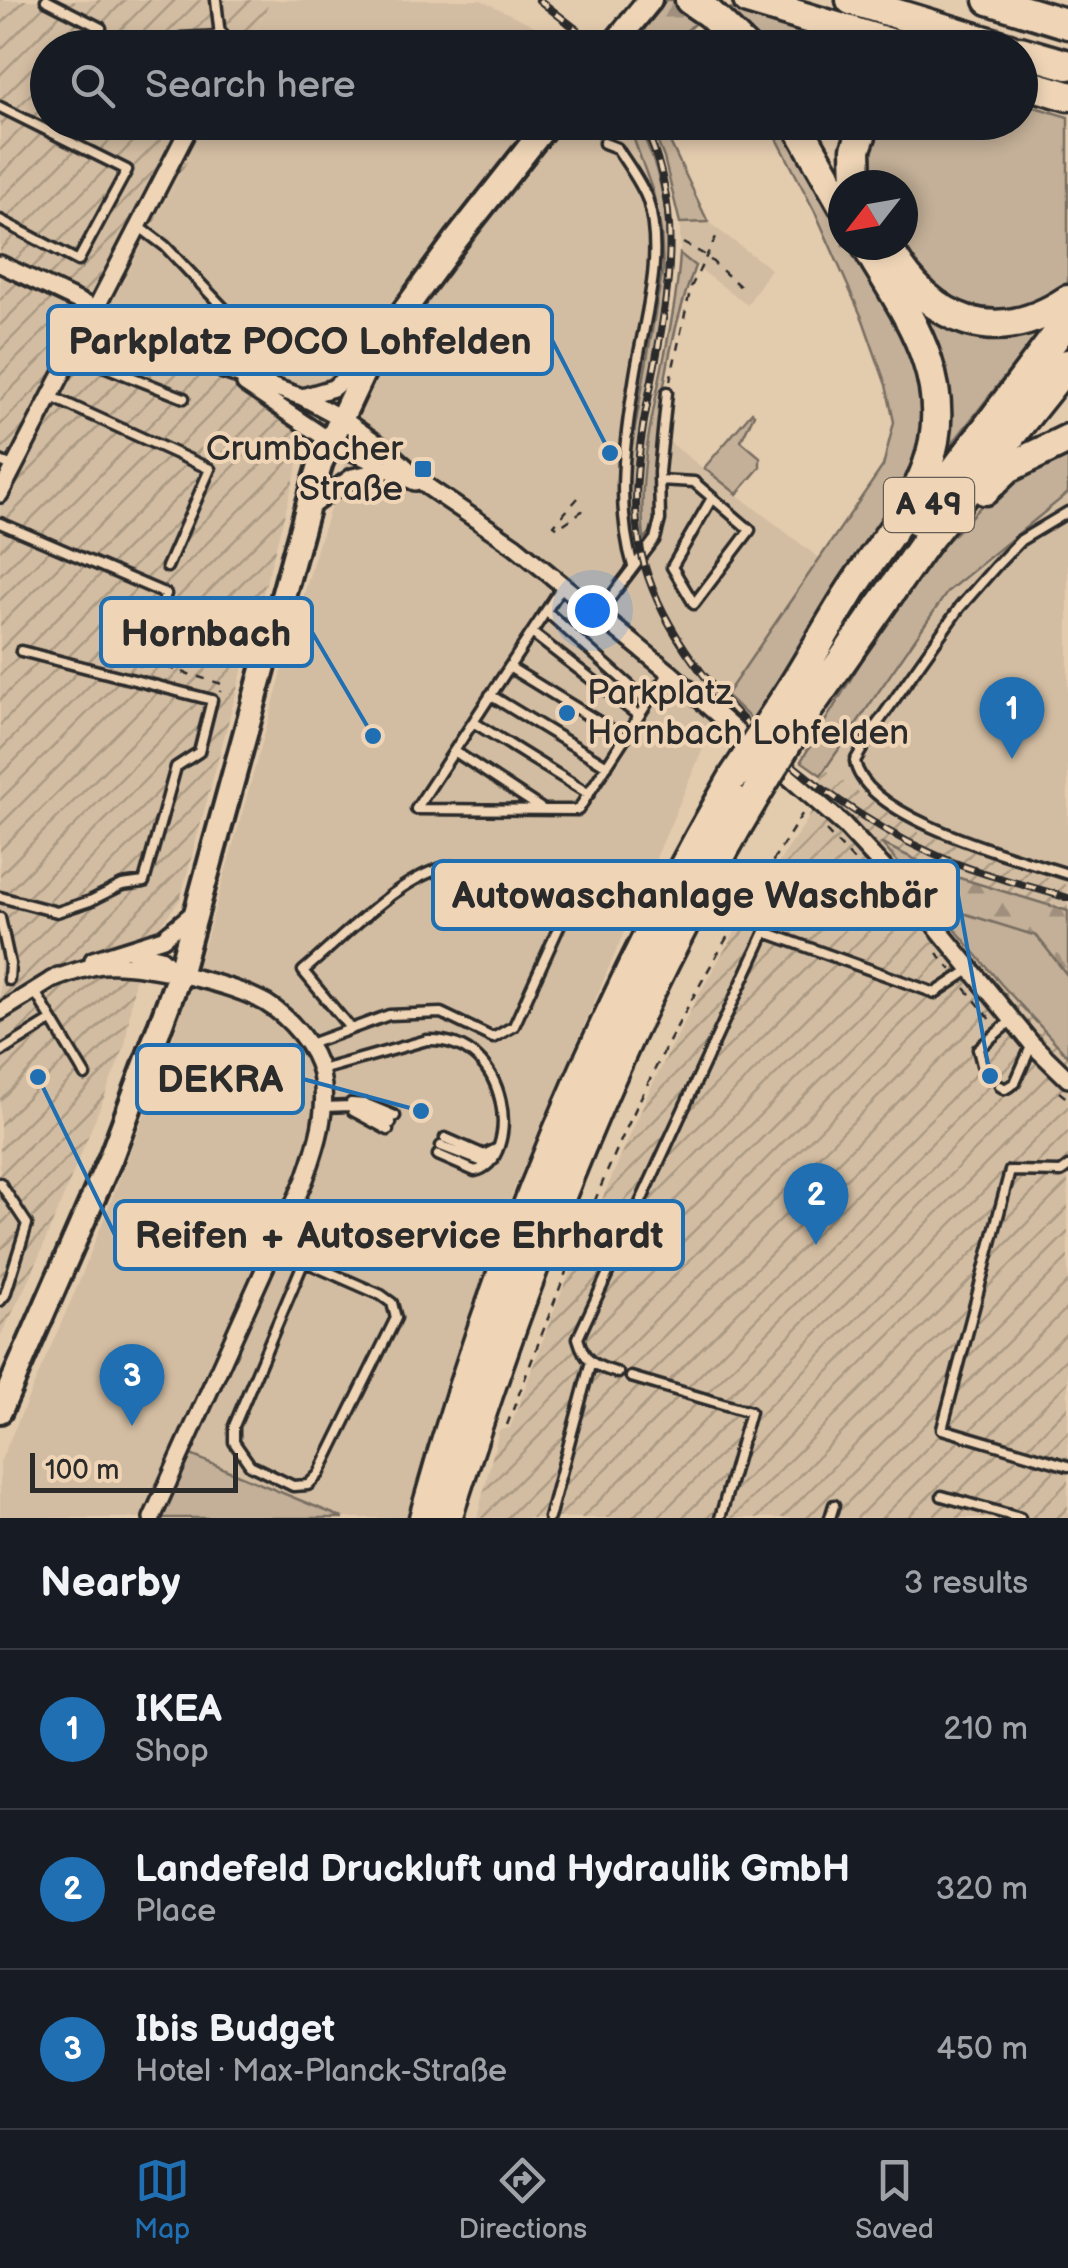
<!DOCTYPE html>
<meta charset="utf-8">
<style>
:root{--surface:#171b24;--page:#20242c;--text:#f1f3f6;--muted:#9ea1a6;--line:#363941;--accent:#1f6fb2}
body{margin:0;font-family:"Balsamiq Sans",sans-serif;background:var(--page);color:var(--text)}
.compass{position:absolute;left:828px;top:170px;width:90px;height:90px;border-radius:50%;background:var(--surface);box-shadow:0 5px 15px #0003;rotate:239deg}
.scale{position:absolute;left:30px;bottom:25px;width:208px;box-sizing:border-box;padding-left:10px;border:5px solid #2b2b2b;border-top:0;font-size:28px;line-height:35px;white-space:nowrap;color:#2b2b2b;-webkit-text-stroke:8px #efd5b6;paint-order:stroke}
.you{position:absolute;left:592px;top:610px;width:35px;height:35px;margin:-25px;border:8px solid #fff;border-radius:50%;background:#1a73e8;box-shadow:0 0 0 15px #1a73e833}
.badge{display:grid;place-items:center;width:65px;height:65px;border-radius:50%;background:var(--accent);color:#fff;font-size:32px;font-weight:700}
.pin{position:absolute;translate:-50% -82px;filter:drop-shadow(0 2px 5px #0008)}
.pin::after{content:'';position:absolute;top:52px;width:35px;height:30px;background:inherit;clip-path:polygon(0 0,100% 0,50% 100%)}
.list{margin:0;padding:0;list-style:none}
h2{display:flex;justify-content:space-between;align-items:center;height:130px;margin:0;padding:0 40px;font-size:42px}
h2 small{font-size:32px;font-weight:400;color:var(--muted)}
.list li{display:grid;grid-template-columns:65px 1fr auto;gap:30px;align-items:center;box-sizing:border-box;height:160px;padding:0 40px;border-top:2px solid var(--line)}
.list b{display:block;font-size:38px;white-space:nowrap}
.list p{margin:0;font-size:32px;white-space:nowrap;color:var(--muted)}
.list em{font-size:32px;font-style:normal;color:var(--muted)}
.icon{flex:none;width:55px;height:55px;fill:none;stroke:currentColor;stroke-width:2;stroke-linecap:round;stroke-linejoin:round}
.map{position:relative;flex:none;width:1068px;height:1518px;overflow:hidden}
.search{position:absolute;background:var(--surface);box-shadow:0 5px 15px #0003;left:30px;right:30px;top:30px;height:110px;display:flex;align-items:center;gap:25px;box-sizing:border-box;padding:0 35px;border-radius:55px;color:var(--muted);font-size:38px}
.sheet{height:610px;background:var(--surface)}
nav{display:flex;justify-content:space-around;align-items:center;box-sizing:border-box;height:140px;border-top:2px solid var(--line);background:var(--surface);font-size:28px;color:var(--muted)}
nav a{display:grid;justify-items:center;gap:5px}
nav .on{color:var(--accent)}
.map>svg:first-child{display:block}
.built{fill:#d3bda2}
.industrial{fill:url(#industrial-furrows)}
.green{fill:#c4b098;stroke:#786e62;stroke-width:2.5}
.forest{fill:url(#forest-firs);stroke:#786e62;stroke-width:2.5}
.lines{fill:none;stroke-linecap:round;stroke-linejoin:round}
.lane-casing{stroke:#2b2b2b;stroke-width:15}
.street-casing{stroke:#2b2b2b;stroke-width:22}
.secondary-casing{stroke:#2b2b2b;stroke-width:30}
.highway-casing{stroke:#2b2b2b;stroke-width:35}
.path{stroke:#2b2b2b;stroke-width:2.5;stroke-dasharray:8 8;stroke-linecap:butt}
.lane{stroke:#efd5b6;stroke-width:8}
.street{stroke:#efd5b6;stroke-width:15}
.secondary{stroke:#efd5b6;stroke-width:22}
.highway{stroke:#efd5b6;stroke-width:28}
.rail-casing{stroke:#2b2b2b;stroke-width:8}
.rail{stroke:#efd5b6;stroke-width:4;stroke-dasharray:11;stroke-linecap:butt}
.highway-bridge-casing{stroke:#2b2b2b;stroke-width:35;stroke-linecap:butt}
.highway-bridge{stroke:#efd5b6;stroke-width:28}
.poi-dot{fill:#1f6fb2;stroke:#efd5b6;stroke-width:4}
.labels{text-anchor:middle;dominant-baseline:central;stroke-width:8;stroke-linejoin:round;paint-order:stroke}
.shield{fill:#efd5b6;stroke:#665e55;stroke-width:2.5}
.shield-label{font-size:32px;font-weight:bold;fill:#2b2b2b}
.poi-label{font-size:35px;fill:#2b2b2b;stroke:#efd5b6;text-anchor:end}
.leader{fill:none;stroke:#1f6fb2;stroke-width:4}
.callout-dot{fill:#1f6fb2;stroke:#efd5b6;stroke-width:4}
.callout{fill:#efd5b6;stroke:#1f6fb2;stroke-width:4}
.callout-label{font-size:38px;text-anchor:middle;font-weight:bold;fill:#2b2b2b}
</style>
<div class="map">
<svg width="1068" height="1518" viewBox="0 0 1068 1518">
<defs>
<pattern id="industrial-furrows" width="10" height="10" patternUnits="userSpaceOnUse" patternTransform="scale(2.5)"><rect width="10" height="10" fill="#d3bda2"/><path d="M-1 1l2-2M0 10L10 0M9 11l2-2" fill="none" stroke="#ab9a84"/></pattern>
<pattern id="forest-firs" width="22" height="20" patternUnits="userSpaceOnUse" patternTransform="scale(2.5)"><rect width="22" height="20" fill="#c4b098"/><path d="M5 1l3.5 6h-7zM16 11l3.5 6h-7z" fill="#9f8f7c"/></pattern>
</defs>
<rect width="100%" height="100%" fill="#e3cbae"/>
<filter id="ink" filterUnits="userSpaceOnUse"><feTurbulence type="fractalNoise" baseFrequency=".01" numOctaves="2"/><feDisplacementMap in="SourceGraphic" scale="20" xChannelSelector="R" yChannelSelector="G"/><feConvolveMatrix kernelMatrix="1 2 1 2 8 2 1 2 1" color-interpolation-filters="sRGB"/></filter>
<g filter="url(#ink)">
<!-- built -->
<path class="built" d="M271,0H481L578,47L247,48Z
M208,123H637L648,143L662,190L669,255L660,339L642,421L819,558L726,695L514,1189L410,1518H0V1462L77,1287L162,1070L206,940L318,545L360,419L126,315L117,293Z
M708,222L771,269L747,305L680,254V223Z
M1068,493V885L916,831L825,769L948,591Z"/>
<!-- industrial -->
<path class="industrial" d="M0,0H271L247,47L48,48V122L208,123L117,292L126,315L308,394L301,454L180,900L156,931L141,937L125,1046L31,1276L0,1337Z
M825,769L916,831L1068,885V1518H477L499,1430L510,1428L558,1300L652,1085L700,992L757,894L808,819Z"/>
<!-- green -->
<path class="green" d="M714,5L877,47H757Z
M1021,103L1068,117V289L997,318L943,300L895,245H903V185H867L864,165L875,123L1020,122Z
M628,123H637C673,190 674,268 660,341C646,411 624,475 638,547L633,548L627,474L663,268L661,231L653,192Z
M650,123H661L708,222L680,223L664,158Z
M769,123H783L843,227V245H853L907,340L924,394L922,461L752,720L726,695L883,466L894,422L886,385L863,320L817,216Z
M879,245L931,309L1051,317L944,454Z
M680,254L695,266C664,349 653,441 654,529L644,539C634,441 674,351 680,254Z
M752,412L754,414L741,441L760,457V467L737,494L704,468Z
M1068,448V493L948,591L821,775L801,761L864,657L942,547L1002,484Z
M934,904L1037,936L1068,976V1056L1001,984Z
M186,1453L343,1518H161Z"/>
<!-- forest -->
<path class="forest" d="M666,0H672L692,12L695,23L669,47L625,48Z
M881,843L943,873L1068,911V976L1037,936L934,904Z"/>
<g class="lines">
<!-- lane casing -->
<g class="lane-casing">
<path id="lane" d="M46,0L101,28
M181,38L220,36L216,0
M0,107L127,170L78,261L0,220
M604,143L617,148C627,164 642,183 648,201C665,260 644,318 635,376C625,438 615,505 633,566
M137,225L165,246L233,318L242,322
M73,354L184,398
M224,370L241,329
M52,397L210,469L167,567
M0,461L15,467
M659,480L694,482L750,530L694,604L672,567L712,498
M1068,512L1021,540L996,566L960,607L873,730L855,761C864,819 1018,858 1068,874
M0,523L166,594L140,659
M546,611L648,702L578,810L416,809L563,585
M598,614L655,539L660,520L659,472L667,392
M532,633L639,716
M509,667L625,738
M490,695L607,766
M648,702L669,673
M473,722L589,794
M454,751L542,809
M0,897L57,912L90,901L122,885L144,882L176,767L199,752L212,700L21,651
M0,918L10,964L9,980
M34,990L85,1075
M350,1028L303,971C342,939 403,872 452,866
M307,1045L389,1015L441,1013L493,1038L514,1026L578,885
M0,1052L52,1020
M982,1065L978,1049L1012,1020
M321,1070L427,1040C513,1037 521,1161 475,1171L438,1155
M1000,1086L1005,1089L1015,1083L1032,1044
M351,1103L366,1104L395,1116
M325,1107L350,1106L391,1123
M353,1111L388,1130
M445,1138L484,1155L496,1149
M441,1146L483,1162L493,1160
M1068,1167L1061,1172L1010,1171L942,1429L1068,1466
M0,1183L27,1224L5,1295L0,1301
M274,1248L381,1295L392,1303L396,1318L319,1474L308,1485L293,1486L250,1465L234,1442V1426L304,1261
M618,1373C594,1366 585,1363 578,1338L765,932L935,993L971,969
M631,1377L750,1412L720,1518
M942,1496L1020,1518
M549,1518L590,1365
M830,1518L834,1505"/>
</g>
<!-- street casing -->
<g class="street-casing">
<path id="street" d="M219,48L220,36
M0,264L224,370L302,397L341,418L388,451L428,487L515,546L669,672L844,825L921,908L1032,1044L1068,1079
M245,384L330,441L415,482
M302,397L333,388L364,362
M0,494L192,122
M307,509L352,477L385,470
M131,951L161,958L176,972
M93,960L163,938L192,914
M51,980C68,974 85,967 103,965C141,962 233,984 266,1003C289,1017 315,1046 321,1074C329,1109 317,1146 305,1179L152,1518
M0,1012L58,976"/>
</g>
<!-- secondary casing -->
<g class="secondary-casing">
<path id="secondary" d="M611,48L650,0
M0,1411L111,1157L179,975L307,509L321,462L371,356L456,240L549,122"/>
</g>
<!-- highway casing -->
<g class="highway-casing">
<path id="highway" d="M690,0L709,13L745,48
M748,0L906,48
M851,0L1009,48
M989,0L1068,24
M1020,51L1068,65
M1020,82L1068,96
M796,122L843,205
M857,185L856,149L866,122
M890,252C932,323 996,348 1068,300
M985,490L1008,468L1068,439
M917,521L1068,320
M783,702C807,666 827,627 851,590C900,515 960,459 927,360C914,320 887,282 866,245
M804,715L924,544L1068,364
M424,1518C496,1258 599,1009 735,775
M447,1518C527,1268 620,1022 755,796"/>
</g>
<!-- path -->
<path class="path" d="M683,243L705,255L745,291
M670,381L691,287L717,235
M578,498L554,525L558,528L582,511L589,516
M152,663L222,684L220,692
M826,831L913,923
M937,953L951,970
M965,988L992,1021
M1059,1092L1068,1099
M507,1425C552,1309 594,1192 649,1081C695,988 749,899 804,811"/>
<!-- lane -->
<use href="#lane" class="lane"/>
<!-- street -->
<use href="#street" class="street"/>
<!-- secondary -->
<use href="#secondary" class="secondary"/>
<!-- highway -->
<use href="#highway" class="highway"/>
<!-- rail casing -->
<g class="rail-casing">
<path id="rail" d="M539,0L590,40
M642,122C693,221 661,325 643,427C637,463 633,504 639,541C661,672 815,801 931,853C974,873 1022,884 1068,898"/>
</g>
<!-- rail -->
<use href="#rail" class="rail"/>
<!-- highway-bridge casing -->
<g class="highway-bridge-casing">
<path id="highway-bridge" d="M735,775L783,702
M755,796L804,715"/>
</g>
<!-- highway-bridge -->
<use href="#highway-bridge" class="highway-bridge"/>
</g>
</g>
<!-- markers -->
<g class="poi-dot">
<rect x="413" y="459" width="20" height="20" rx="5"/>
<circle cx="567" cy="713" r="10"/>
</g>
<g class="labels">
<!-- shield labels -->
<rect class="shield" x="884" y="478" width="90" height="54" rx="8"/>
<g class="shield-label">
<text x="929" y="505">A 49</text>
</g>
<!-- poi labels -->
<g class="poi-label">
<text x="403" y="449">Crumbacher<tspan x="403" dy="40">Straße</tspan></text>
<text x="587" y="693" text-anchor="start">Parkplatz<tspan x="587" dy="40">Hornbach Lohfelden</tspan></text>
</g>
</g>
<!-- callouts -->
<path class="leader" d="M610 453L552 340M373 736L312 632M990 1076L958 895M421 1111L303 1079M38 1077L115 1235"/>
<g class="callout-dot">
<circle cx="610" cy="453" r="10"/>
<circle cx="373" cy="736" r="10"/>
<circle cx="990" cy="1076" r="10"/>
<circle cx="421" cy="1111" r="10"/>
<circle cx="38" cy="1077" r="10"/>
</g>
<g class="callout">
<rect x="48" y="306" width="504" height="68" rx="10"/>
<rect x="101" y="598" width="211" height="68" rx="10"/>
<rect x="433" y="861" width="525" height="68" rx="10"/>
<rect x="137" y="1045" width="166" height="68" rx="10"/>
<rect x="115" y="1201" width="568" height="68" rx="10"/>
</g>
<g class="callout-label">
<text x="300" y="354">Parkplatz POCO Lohfelden</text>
<text x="206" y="646">Hornbach</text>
<text x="695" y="908">Autowaschanlage Waschbär</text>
<text x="220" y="1092">DEKRA</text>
<text x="399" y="1248">Reifen + Autoservice Ehrhardt</text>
</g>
</svg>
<svg class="compass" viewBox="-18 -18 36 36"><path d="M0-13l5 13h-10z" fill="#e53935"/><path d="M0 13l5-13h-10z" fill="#9ea1a6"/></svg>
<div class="scale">100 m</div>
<div class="you"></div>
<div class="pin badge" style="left:1012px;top:759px">1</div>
<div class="pin badge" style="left:816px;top:1245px">2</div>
<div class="pin badge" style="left:132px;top:1426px">3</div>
<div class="search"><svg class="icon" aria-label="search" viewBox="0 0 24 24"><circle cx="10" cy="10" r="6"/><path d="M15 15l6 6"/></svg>Search here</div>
</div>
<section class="sheet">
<h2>Nearby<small>3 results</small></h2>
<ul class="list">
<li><span class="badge">1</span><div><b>IKEA</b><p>Shop</p></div><em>210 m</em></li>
<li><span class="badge">2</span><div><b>Landefeld Druckluft und Hydraulik GmbH</b><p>Place</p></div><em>320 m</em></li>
<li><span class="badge">3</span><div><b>Ibis Budget</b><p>Hotel · Max-Planck-Straße</p></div><em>450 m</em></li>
</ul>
</section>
<nav>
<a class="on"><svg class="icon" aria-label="map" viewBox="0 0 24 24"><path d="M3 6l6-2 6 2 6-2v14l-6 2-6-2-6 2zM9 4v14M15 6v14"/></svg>Map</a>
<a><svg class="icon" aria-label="directions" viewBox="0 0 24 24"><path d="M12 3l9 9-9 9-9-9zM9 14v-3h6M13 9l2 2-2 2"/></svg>Directions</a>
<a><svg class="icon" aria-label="saved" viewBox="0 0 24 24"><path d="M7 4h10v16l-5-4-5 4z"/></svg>Saved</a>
</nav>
